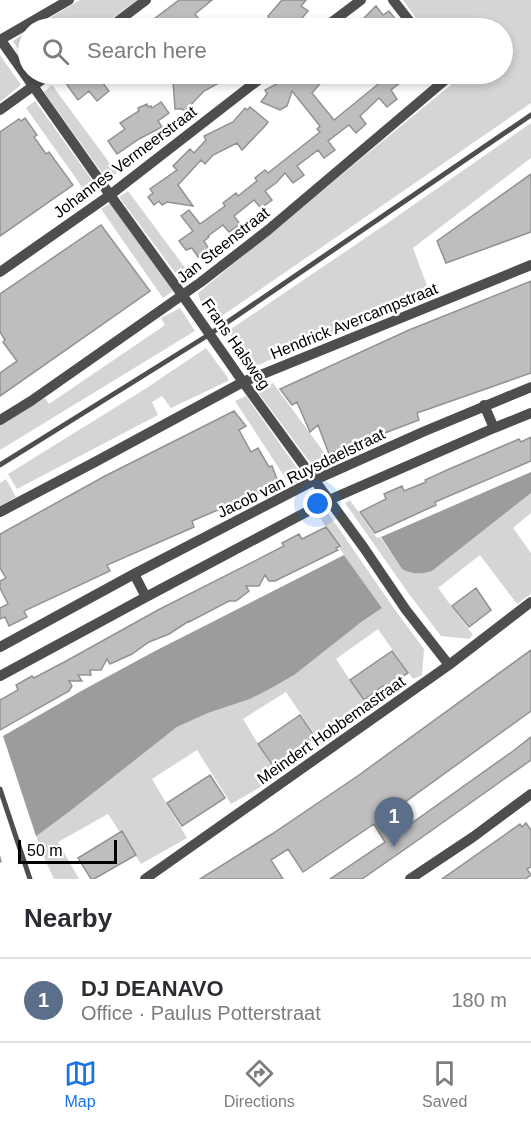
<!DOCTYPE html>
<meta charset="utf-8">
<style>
:root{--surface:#fff;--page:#f2f2f3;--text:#2b2b33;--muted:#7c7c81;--line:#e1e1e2;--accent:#1a73e8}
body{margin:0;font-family:Helvetica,sans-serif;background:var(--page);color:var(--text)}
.scale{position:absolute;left:18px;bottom:15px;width:99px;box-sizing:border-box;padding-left:6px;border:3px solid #000;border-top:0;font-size:16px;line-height:21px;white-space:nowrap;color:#000;-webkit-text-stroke:4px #fff;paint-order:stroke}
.you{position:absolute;left:318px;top:504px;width:21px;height:21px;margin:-15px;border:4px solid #fff;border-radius:50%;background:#1a73e8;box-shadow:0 0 0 9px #1a73e833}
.badge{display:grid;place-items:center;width:39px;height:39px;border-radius:50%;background:var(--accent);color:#fff;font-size:20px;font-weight:700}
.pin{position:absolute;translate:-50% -50px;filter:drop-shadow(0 2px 3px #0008)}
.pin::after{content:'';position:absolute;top:32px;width:21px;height:18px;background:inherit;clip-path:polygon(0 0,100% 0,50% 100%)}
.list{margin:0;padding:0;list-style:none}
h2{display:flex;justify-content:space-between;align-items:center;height:78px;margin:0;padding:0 24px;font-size:26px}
h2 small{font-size:20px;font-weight:400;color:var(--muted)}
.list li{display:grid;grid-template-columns:39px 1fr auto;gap:18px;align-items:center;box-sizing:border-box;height:84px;padding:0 24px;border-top:2px solid var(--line)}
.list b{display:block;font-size:22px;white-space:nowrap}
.list p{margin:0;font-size:20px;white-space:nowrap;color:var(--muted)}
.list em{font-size:20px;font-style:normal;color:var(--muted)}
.icon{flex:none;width:33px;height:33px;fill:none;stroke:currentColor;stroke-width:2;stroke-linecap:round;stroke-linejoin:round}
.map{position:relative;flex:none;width:531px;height:879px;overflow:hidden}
.search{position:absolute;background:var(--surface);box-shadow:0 3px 9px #0003;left:18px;right:18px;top:18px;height:66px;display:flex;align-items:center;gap:15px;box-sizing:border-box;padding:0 21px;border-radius:33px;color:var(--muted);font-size:22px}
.sheet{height:162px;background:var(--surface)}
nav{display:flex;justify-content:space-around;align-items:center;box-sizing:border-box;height:84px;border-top:2px solid var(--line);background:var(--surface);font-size:16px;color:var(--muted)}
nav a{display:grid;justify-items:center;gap:3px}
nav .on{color:var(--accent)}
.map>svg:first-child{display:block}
.green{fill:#d5d5d5}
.water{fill:#9c9c9c}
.pier{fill:#fff}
.building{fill:#bebebe;stroke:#929292;stroke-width:1.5}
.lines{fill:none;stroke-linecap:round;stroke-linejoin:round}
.service{stroke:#4e4e4e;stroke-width:5}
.minor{stroke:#4e4e4e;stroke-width:10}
.labels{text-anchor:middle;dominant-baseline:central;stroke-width:5;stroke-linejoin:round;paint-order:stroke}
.street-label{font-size:16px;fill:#000;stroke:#fff}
</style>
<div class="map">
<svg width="531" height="879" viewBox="0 0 531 879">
<rect width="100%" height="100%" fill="#fff"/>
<!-- green -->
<path class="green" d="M80,0H137L99,28H33Z
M403,0H531V103L216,320L200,300L198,293L458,79L455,74H502V28H423Z
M28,31V63L13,41Z
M0,55L21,85L0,102Z
M52,85L117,173L107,180L44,92Z
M35,101L97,187L87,194L26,108Z
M531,123V158L413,248L429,291L249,369L228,331L389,222Z
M128,191L192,277L183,283L119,197Z
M110,203L173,291L163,298L101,209Z
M180,308L195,331L0,450V424L45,398L49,404L165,325L161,318Z
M206,348L228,378V381L171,408L162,396L152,402L158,415L17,489L8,474L145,389Z
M273,383L334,466L318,473L257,391Z
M246,396L301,474V481L290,485L235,401Z
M6,479L16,497L0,506V483Z
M531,493V513L513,528L531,553V594L517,604L480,555L438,588L473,635L469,639L441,636L409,594L345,503L350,500L377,538L380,537L402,569C411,574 421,575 432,571Z
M326,510L393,607L424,649L422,675L413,679L378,629L336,659L370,710L322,745L286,692L243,719L278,777L231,804L197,750L152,779L187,838L141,864L108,814L58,842L79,879H54L46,862L36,836L177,727L208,713L250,699L382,608L344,555L317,513Z"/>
<!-- water -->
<path class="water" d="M531,472V493L432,571C421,575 411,574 402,569L381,537Z
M344,555L382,608L360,623L294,675L273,687L250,699L208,713L177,727L70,811L0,863V740L3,736L83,690L155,651Z"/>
<!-- pier -->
<path class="pier" d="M2,733L37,839L3,865L0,855V735Z"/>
<!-- building -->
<path class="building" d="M179,0H212L195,14L206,28H142Z
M282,0H306L301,6L308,11L298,23L296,21L281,28H250L269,18L268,16Z
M376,6L383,15L389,11L397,21L388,28H373L364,18Z
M82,74H111L101,81L109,91L97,101L89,91L78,100L67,85Z
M180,74H214L219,83L204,91L185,111L182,109H175L173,81Z
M295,74H326L322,78L324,79L312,93L334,120L382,81L376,74H411L391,90L397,99L387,107L379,98L360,116L366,124L356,133L349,125L328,141L335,150L324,158L318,150L297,166L304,175L293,183L285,173L276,183L265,191L272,200L261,208L254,200L234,216L240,224L229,232L223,225L208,236L209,237L204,241L209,249L198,257L192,248L186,250L179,241L193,231L181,216L189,210L200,224L225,206L223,203L236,193L238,196L257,181L255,178L265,170L268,173L320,132L317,129L320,126L292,91L287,106L280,110L261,102L267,94L265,90Z
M161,102L169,113L158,121L162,127L139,139L117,154L108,141L125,129L120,123L139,111L138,108L147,104L148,107L151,106L152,108Z
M250,107L268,122L265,126L242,150L237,143L213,155L205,164L201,160L178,185L193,206L167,202L162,205L159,201L154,205L148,197L153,193L150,189L177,170L173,166L190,149L194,153L206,140L204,136L233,122L245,108L247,110Z
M25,118L37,135L34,137L46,154L49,152L73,185L0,236V132L19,119L21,121Z
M531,174V232L446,263L437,241Z
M101,225L150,291L0,396V373L17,361L3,342L5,340L0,332V294Z
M531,281V373L417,413L419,420L329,454L318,425L310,432L297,402L292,405L280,389L409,330Z
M234,411L246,426L239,430L251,452L258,448L269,467L272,466L279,484L192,521L194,527L107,565L110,571L24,611L27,617L9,626L5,617L0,619V608L8,604L0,588V581L6,578L0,568V534L105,476Z
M531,437V461L435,502L436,505L375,533L360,512L386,499L384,494L402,486L404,491L426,482L425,480L447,470L519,439L521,442Z
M326,527L340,546L336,548L338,550L275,581H269L265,575L259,586H246L249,591L236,601H229L189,622V621L169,634L149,642L132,654L110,664L107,659L101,670H90L91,675H78L82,681H69L72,686L69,691L0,730V700L18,690L16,685L32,676L34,678L68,660L158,610L284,546L282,543L299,534L302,539Z
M476,588L491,610L469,627L452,606Z
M531,650V711L390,813L402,830L513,751L531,737V760L411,845L362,879H330L385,842L374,824L303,872L288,849L271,860L283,879H200L272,834L359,775Z
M392,651L408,673L384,688L383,686L364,700L350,680Z
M300,715L315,737L273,766L258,744Z
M210,775L225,798L182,826L167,803Z
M526,823L531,830V867L527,869L531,875L525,879H442L520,824L522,827Z
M122,831L136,855L94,879H91L78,858Z"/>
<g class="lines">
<!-- service -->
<path class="service" d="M0,465L210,334L531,115
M0,789L30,879"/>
<!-- minor -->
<path class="minor" d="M393,0L415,28
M109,28L146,0
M324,28L361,0
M0,39L110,195L183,296L243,382L364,548L406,610L449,665
M0,40L69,0
M0,110L50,74
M0,272L110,195L266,74
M484,405L494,428
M0,420L31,401L201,282L268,230L444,81L445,74
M0,512L95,462L243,382L531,265
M134,574L146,597
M0,647L134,574L315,480L425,431L531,387
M0,676L146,597L329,500L494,428L531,413
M145,879L449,665L531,602
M410,879L473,837L531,794"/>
</g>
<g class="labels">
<!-- street labels -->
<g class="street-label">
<text transform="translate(125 162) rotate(-37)">Johannes Vermeerstraat</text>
<text transform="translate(223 245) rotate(-38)">Jan Steenstraat</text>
<text transform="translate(354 321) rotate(-22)">Hendrick Avercampstraat</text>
<text transform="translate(236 344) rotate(55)">Frans Halsweg</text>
<text transform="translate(301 473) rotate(-26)">Jacob van Ruysdaelstraat</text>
<text transform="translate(331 730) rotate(-35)">Meindert Hobbemastraat</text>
</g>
</g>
</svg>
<div class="scale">50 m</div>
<div class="you"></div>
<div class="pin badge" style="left:394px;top:847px;background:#5c6f8a">1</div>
<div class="search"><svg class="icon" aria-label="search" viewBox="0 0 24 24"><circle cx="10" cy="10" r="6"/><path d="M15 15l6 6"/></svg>Search here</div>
</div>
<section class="sheet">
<h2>Nearby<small></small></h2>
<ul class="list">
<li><span class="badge" style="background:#5c6f8a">1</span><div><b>DJ DEANAVO</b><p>Office · Paulus Potterstraat</p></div><em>180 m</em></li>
</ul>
</section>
<nav>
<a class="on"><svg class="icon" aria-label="map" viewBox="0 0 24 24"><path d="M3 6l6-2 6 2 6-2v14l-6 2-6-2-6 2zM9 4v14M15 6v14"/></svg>Map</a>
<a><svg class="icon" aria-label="directions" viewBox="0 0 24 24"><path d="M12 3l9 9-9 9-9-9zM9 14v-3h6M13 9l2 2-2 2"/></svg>Directions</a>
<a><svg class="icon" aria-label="saved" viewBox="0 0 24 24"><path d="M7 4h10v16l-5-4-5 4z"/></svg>Saved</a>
</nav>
